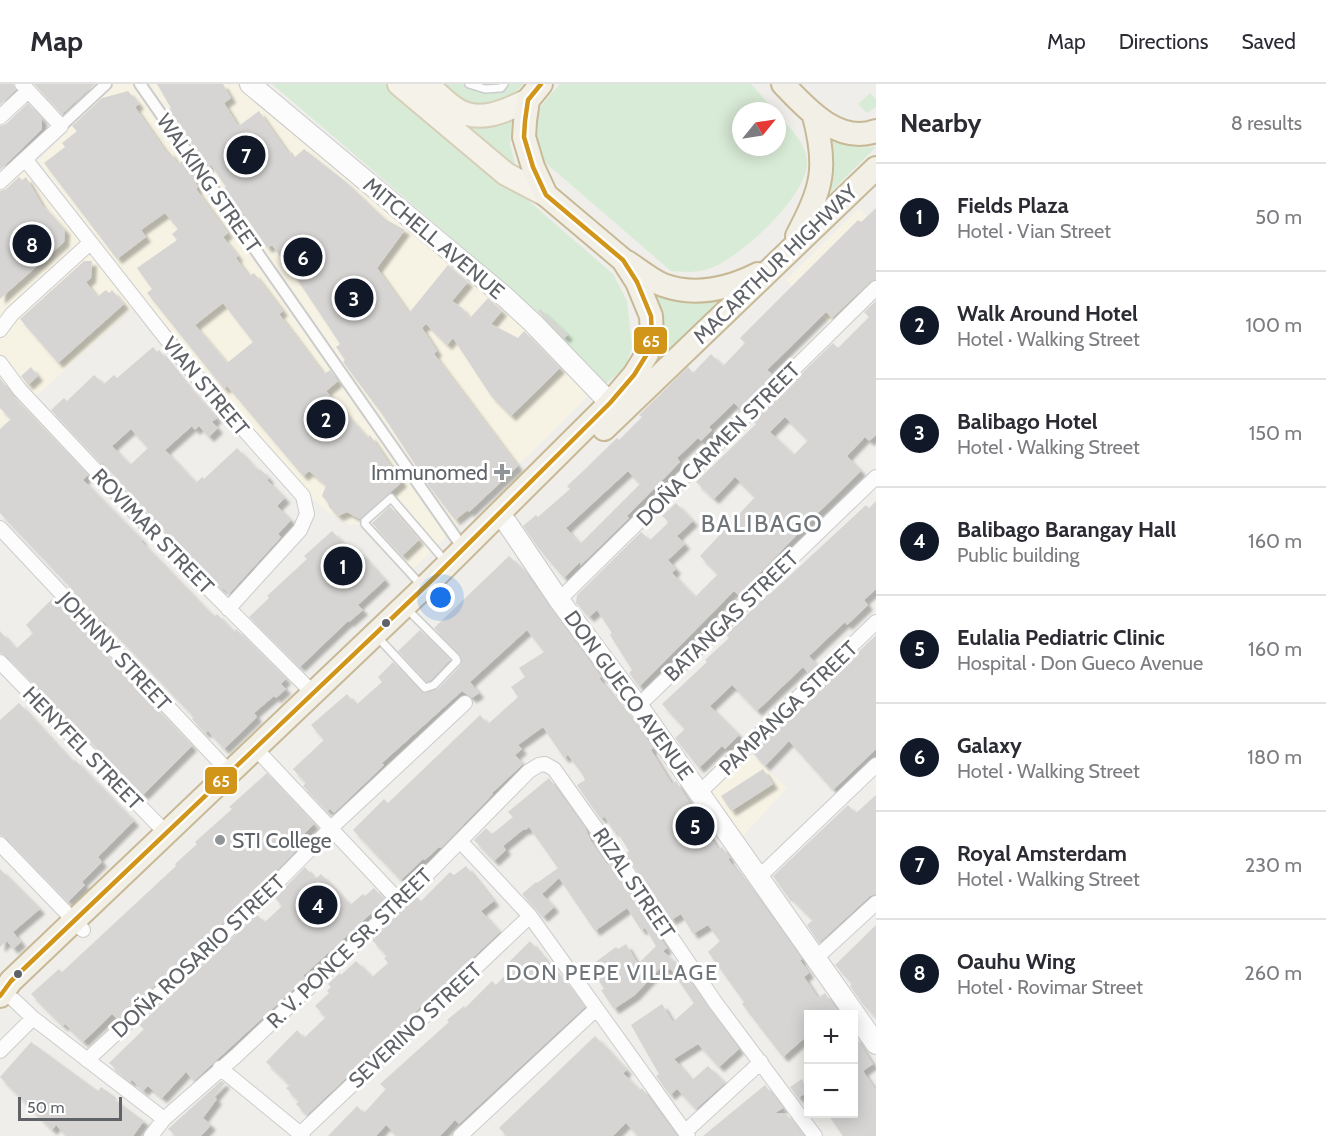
<!DOCTYPE html>
<meta charset="utf-8">
<style>
:root{--surface:#fff;--page:#f2f2f3;--text:#2b2b33;--muted:#7c7c81;--line:#e1e1e2;--accent:#111827}
body{margin:0;font-family:Cabin,sans-serif;background:var(--page);color:var(--text)}
.controls{position:absolute;right:18px;bottom:18px;display:grid;overflow:hidden;border-radius:0px;box-shadow:0 3px 15px #0003}
.controls button{width:54px;height:54px;display:grid;place-items:center;padding:0;border:0;border-bottom:2px solid var(--line);background:var(--surface);color:var(--text);font:30px sans-serif}
.compass{position:absolute;left:732px;top:18px;width:54px;height:54px;border-radius:50%;background:var(--surface);box-shadow:0 3px 15px #0003;rotate:60deg}
.scale{position:absolute;left:18px;bottom:15px;width:104px;box-sizing:border-box;padding-left:6px;border:3px solid #5f6368;border-top:0;font-size:16px;line-height:21px;white-space:nowrap;color:#5f6368;-webkit-text-stroke:4px #fff;paint-order:stroke}
.you{position:absolute;left:441px;top:514px;width:21px;height:21px;margin:-15px;border:4px solid #fff;border-radius:50%;background:#1a73e8;box-shadow:0 0 0 9px #1a73e833}
.badge{display:grid;place-items:center;width:39px;height:39px;border-radius:50%;background:var(--accent);color:#fff;font-size:20px;font-weight:700}
.pin{position:absolute;translate:-50% -50%;border:3px solid #fff;box-shadow:0 2px 6px #0006}
.list{margin:0;padding:0;list-style:none}
h2{display:flex;justify-content:space-between;align-items:center;height:78px;margin:0;padding:0 24px;font-size:26px}
h2 small{font-size:20px;font-weight:400;color:var(--muted)}
.list li{display:grid;grid-template-columns:39px 1fr auto;gap:18px;align-items:center;box-sizing:border-box;height:108px;padding:0 24px;border-top:2px solid var(--line)}
.list b{display:block;font-size:22px;white-space:nowrap}
.list p{margin:0;font-size:20px;white-space:nowrap;color:var(--muted)}
.list em{font-size:20px;font-style:normal;color:var(--muted)}
.map{position:relative;flex:none;width:876px;height:1052px;overflow:hidden}
header{display:flex;align-items:center;gap:36px;box-sizing:border-box;height:84px;padding:0 30px;background:var(--surface);border-bottom:2px solid var(--line)}
header strong{font-size:28px}
nav{display:flex;gap:33px;margin-inline-start:auto;font-size:21px}
main{display:flex}
aside{flex:1;background:var(--surface)}
.map>svg:first-child{display:block}
.commercial{fill:#f7f3e4}
.green{fill:#d8ebd6}
.building{fill:#d6d5d3;fill-rule:evenodd;filter:url(#shadow)}
.lines{fill:none;stroke-linecap:round;stroke-linejoin:round}
.service-casing{stroke:#cbcccc;stroke-width:10}
.pedestrian-casing{stroke:#cbcccc;stroke-width:14}
.minor-casing{stroke:#cbcccc;stroke-width:16}
.secondary-casing{stroke:#cacacb;stroke-width:22}
.primary-casing{stroke:#d7ceb8;stroke-width:26}
.trunk-casing{stroke:#c8b996;stroke-width:26}
.service{stroke:#fdfcfc;stroke-width:7}
.pedestrian{stroke:#fdfcfc;stroke-width:10}
.minor{stroke:#fdfcfc;stroke-width:14}
.secondary{stroke:#fdfcfc;stroke-width:20}
.primary{stroke:#f4f2e9;stroke-width:22}
.trunk{stroke:#f2f0e6;stroke-width:22}
.bus-1-casing{stroke:#fff;stroke-width:9}
.bus-1{stroke:#d1951a;stroke-width:4.5}
.poi-dot{fill:#919496;stroke:#fff;stroke-width:2}
.bus-dot{fill:#5f6368;stroke:#fff;stroke-width:2}
.labels{text-anchor:middle;dominant-baseline:central;stroke-width:6;stroke-linejoin:round;paint-order:stroke}
.street-label{font-size:21px;fill:#5f6368;stroke:#fff}
.poi-label{font-size:21px;fill:#5f6368;stroke:#fff;text-anchor:end}
.neighbourhood-label{font-size:22px;letter-spacing:1.5px;fill:#70757a;stroke:#fff}
.quarter-label{font-size:24px;letter-spacing:1.5px;fill:#70757a;stroke:#fff}
.line-badge{stroke:#fff;stroke-width:2}
.badge-label{font-size:16px;text-anchor:middle;font-weight:bold;fill:#fff}
</style>
<header>
<strong>Map</strong>
<nav><a>Map</a><a>Directions</a><a>Saved</a></nav>
</header>
<main>
<div class="map">
<svg width="876" height="1052" viewBox="0 0 876 1052">
<defs>
<filter id="shadow"><feDropShadow dx="5" dy="5" stdDeviation="1.5" flood-color="#0004"/></filter>
</defs>
<rect width="100%" height="100%" fill="#efeeea"/>
<!-- commercial -->
<path class="commercial" d="M25,0H235L469,189L522,240L588,312L408,490L364,440L350,441L331,430L304,407L144,215L38,77L68,47Z
M27,73L140,217L32,316L64,354L0,415V98Z
M859,124L876,142V199L832,243L786,196Z
M751,670L787,704L740,755L709,709Z"/>
<!-- green -->
<path class="green" d="M272,0H394L613,190L627,217L632,263L625,283L606,300L516,209Z
M443,0H524C510,14 486,26 467,17C458,14 450,6 443,0Z
M560,0H751L775,27H741V63H777V29C788,43 805,57 807,76C810,110 740,175 708,185C696,189 684,188 671,187L540,74C529,36 534,28 560,0Z
M870,9L876,15V23L867,29L858,20Z
M512,33L510,60L516,83L461,38Z
M825,47C842,61 854,65 876,63L827,112C835,87 835,72 825,47Z
M646,202L727,210L661,273L657,270Z"/>
<!-- building -->
<path class="building" d="M0,0H13L16,6L0,21Z
M34,0H95L62,30Z
M157,0H223L231,14L224,19L237,40L240,41L259,27L289,70L292,68L295,73L304,65L346,98L385,135L405,146L377,184L409,229L448,181L468,198L452,217L462,224L470,234L488,214L502,227L491,240L518,254L524,247L560,284L511,332L491,312L453,254L447,261L426,240L422,244L437,267L434,270L518,382L469,428L468,426L455,436L429,402L382,330L343,278L345,276L336,263L340,260L303,204L272,161L267,164L242,127L240,129L224,105L226,103L211,81L207,83L169,25L171,24Z
M128,7L139,20L135,23L167,69L169,67L178,80L184,76L195,92L192,94L198,103L196,105L228,149L223,153L238,172L236,174L249,192L254,189L283,227L279,230L324,290L330,286L338,297L326,307L368,354L370,351L402,398L360,435L347,428L338,432L329,423L328,419L322,412L326,401L309,387L303,392L227,302L224,305L147,209L152,205L137,184L177,156L172,150L178,145L165,129L141,146L146,153L117,175L44,79L65,63L62,59L77,47L72,42L102,14ZM223,219L253,258L227,279L195,241Z
M28,19L42,35V45L0,86V42L6,40Z
M19,93L22,96L26,93L42,121L65,146L64,158L0,215V107L6,105Z
M876,124V195L870,198L832,234L826,228L767,286L774,292L740,325L734,319L709,343L712,346L701,357L698,354L677,374L680,378L627,432L629,434L580,482L581,477L564,494L540,466L523,442L536,431L538,433L570,405L567,402L581,389L617,354L619,356L642,333L639,331L688,283L693,289L711,270L723,282L745,259L740,254L858,136L861,138ZM628,387L640,400L580,460L566,444Z
M84,177H92L91,194L86,198L97,213L106,206L109,209L112,206L124,220L58,279L20,235Z
M876,217V351L869,357L865,353L847,372L861,387L817,430L755,494L756,496L739,512L734,507L639,603L629,589L632,586L610,551L612,549L597,526L589,533L576,519L577,511L641,448L650,456L669,438L662,432L676,419L693,437L677,452L685,460L668,476L676,485L672,489L695,513L718,490L700,472L755,413L735,393L714,415L696,398L756,340L753,337L833,259L838,264L869,233L864,228ZM785,333L808,356L794,371L770,348Z
M540,225L568,251L564,254L538,227Z
M153,263L157,268L159,266L188,302L217,334L212,338L218,344L209,353L199,342L195,346L192,342L165,366L196,399L202,393L204,395L237,364L258,387L260,385L269,394L267,396L285,414L277,422L291,436L278,450L281,453L229,510L223,504L222,505L182,466L102,378L101,379L51,326L64,314L67,317L94,291L104,300L114,291L117,294ZM131,345L148,364L130,381L112,362Z
M31,283L38,292L28,301L21,292Z
M0,294L13,312L88,391L83,396L142,456L141,457L214,533L217,530L234,548L236,545L286,595L281,600L286,605L276,614L274,612L254,629L257,633L224,665L208,647L205,649L192,635L194,633L103,537L101,538L73,508L74,507L0,429V345L11,335L0,324Z
M876,417V505L864,516L868,521L847,541L845,538L809,572L818,582L809,590L803,583L757,627L732,601L710,622L739,651L725,665L722,662L699,684L675,654L685,645L662,620L707,578L705,576L729,554L726,551L769,509L770,510L866,421L869,424Z
M390,422L419,456L402,472L372,439Z
M332,447L355,472L359,467L385,496L358,521L363,526L349,538L348,537L300,583L249,533L269,514L267,512L307,475L304,472Z
M509,472L524,486L601,593L599,594L653,664L651,666L672,700L676,697L718,765L722,763L730,774L728,775L783,848L802,875L800,876L809,889L804,893L818,914L825,909L840,930H808V951L783,973L742,920L744,918L708,868L720,857L708,841L693,850L681,830L671,836L625,770L629,767L616,746L614,748L605,733L600,734L577,701L585,696L583,691L568,671L564,674L543,643L518,661L522,665L515,671L523,680L492,709L493,710L441,764L439,763L425,776L423,775L401,796L353,746L384,715L388,719L480,631L488,640L518,613L511,603L525,593L519,584L544,568L527,546L470,598L479,609L472,614L462,607L382,679L384,681L334,729L330,725L327,727L303,702L306,699L293,685L324,656L311,641L347,610L356,621L382,598L378,593L393,578L423,609L438,605L461,581L462,576L460,570L434,544Z
M52,515L59,522L60,521L88,551L87,552L192,662L143,711L6,572L0,569V547L16,565L33,549L26,541Z
M420,546L450,576L431,596L427,598L398,567Z
M876,551V665L833,706L789,657L765,682L753,669L823,604L822,603Z
M19,619L73,678L75,676L134,737L98,773L102,778L82,798L85,801L68,818L6,754L0,751V636Z
M763,685L773,700L731,727L721,712Z
M267,689L314,740L295,759L299,764L243,821L118,936L112,930L83,958L65,940L63,942L31,910L59,885L62,888L176,782L175,780L197,760L195,758L232,725L229,723Z
M549,694L585,744L591,757L608,782L611,780L667,864L663,867L681,884L739,965L719,983L698,960L674,975L692,996L708,982L725,999L696,1025L677,1005L670,1011L656,992L659,990L631,941L662,920L673,938L694,919L670,884L667,888L661,883L635,911L614,925L601,906L604,905L590,882L616,863L618,865L626,860L638,880L656,862L645,844L641,846L627,824L595,847L559,794L542,810L554,823L543,833L522,810L536,798L537,799L558,784L529,743L525,746L524,745L503,762L506,766L494,777L474,756L486,744L492,750L513,733L508,728Z
M876,711V810L870,812L819,859L807,841L813,836L788,811L787,812L773,792L848,721L856,729Z
M466,782L494,817L481,827L500,848L307,1031L296,1020L299,1017L286,1004L290,1001L266,978L297,946L304,954L326,933L315,922L329,909L327,907L331,903L328,900L340,889L341,891L356,877L372,893L388,879L384,874L387,872L372,856L417,813L421,817L450,788L454,791Z
M305,783L315,795L321,790L350,821L363,810L365,812L374,804L387,818L380,825L378,823L303,892L306,894L194,997L186,988L162,1014L148,1002L143,1007L132,996L130,998L125,993L109,979L144,945L139,941L257,831L265,838L282,822L275,814Z
M0,785L40,825L13,848L21,858L13,865L7,857L0,863Z
M876,841V934L862,919L850,902L852,900L835,881Z
M530,857L585,923L459,1040L455,1036L440,1052H397L386,1041L376,1052H328L357,1022L364,1029L386,1005L380,1000L449,938L447,936L464,922L465,924L492,897L496,901L513,883L508,879Z
M854,951L873,980L863,987L876,1006V1052H843L827,1029H854Z
M595,952L627,986L623,989L639,1006L642,1004L677,1052H638L626,1039L613,1052H507L499,1044L501,1042Z
M31,958L98,1007L101,1003L111,1010L110,1012L144,1037L133,1052H66L56,1041L52,1046L0,993Z
M802,995L808,1008L798,1014L790,1003Z
M221,997L225,999L214,1013L217,1015L203,1034L211,1041L201,1052H176L168,1045Z
M765,1001L783,1024L775,1029H785L804,1052H703Z"/>
<g class="lines">
<!-- service casing -->
<g class="service-casing">
<path id="service" d="M469,0L485,5L501,4L504,0
M422,502L365,440V437L391,414L446,478
M383,559L425,604L434,601L457,577L456,574L413,531"/>
</g>
<!-- pedestrian casing -->
<g class="pedestrian-casing">
<path id="pedestrian" d="M140,0L463,464
M61,42L106,0"/>
</g>
<!-- minor casing -->
<g class="minor-casing">
<path id="minor" d="M0,33L28,7
M25,75L190,285L303,412L307,430L300,446L228,525
M0,98L61,42L22,0
M0,246L12,230L90,159
M0,279L20,306L176,472L313,609
M0,444L230,689
M559,516L876,204
M0,578L167,750
M638,622L876,393
M255,664L400,818
M699,709L876,538
M460,757L530,832L688,1052
M0,760L83,846
M759,793L876,681
M816,874L876,819
M14,916L33,934L164,1035
M0,967L33,934
M87,976L249,827L331,744L465,619
M220,984L303,1052
M685,1048L761,978
M300,1050L530,832
M151,1052L164,1035L236,972L400,818L529,687L539,681L545,680L554,685L625,785L715,918L815,1052
M460,1052L596,925"/>
</g>
<!-- secondary casing -->
<g class="secondary-casing">
<path id="secondary" d="M250,0L505,213L533,239L610,319
M507,439L559,516L638,622L876,960"/>
</g>
<!-- primary casing -->
<g class="primary-casing">
<path id="primary" d="M399,0L506,90L546,111
M427,0C436,8 445,18 456,25C479,40 506,27 528,16"/>
</g>
<!-- trunk casing -->
<g class="trunk-casing">
<path id="trunk" d="M783,0C806,24 838,61 876,47
M797,152C822,104 828,85 814,32
M627,178C639,186 651,196 663,201C696,213 728,205 758,190
M604,345L876,84
M0,912L11,897L54,856L433,495L610,319L634,291L647,270L652,252L651,232L637,198L623,176L546,111L533,83L524,53L525,37L528,16L541,0"/>
</g>
<!-- service -->
<use href="#service" class="service"/>
<!-- pedestrian -->
<use href="#pedestrian" class="pedestrian"/>
<!-- minor -->
<use href="#minor" class="minor"/>
<!-- secondary -->
<use href="#secondary" class="secondary"/>
<!-- primary -->
<use href="#primary" class="primary"/>
<!-- trunk -->
<use href="#trunk" class="trunk"/>
<!-- bus-1 casing -->
<g class="bus-1-casing">
<path id="bus-1" d="M0,912L11,897L54,856L433,495L610,319L634,291L647,270L652,252L651,232L637,198L623,176L546,111L533,83L524,53L525,37L528,16L541,0"/>
</g>
<!-- bus-1 -->
<use href="#bus-1" class="bus-1"/>
</g>
<!-- markers -->
<g class="poi-dot">
<path d="M499 379h6v6h6v6h-6v6h-6v-6h-6v-6h6z"/>
<circle cx="220" cy="756" r="6"/>
</g>
<g class="bus-dot">
<circle cx="386" cy="539" r="5"/>
<circle cx="18" cy="890" r="5"/>
</g>
<g class="labels">
<!-- street labels -->
<g class="street-label">
<text transform="translate(209 99) rotate(55)">WALKING STREET</text>
<text transform="translate(434 154) rotate(40)">MITCHELL AVENUE</text>
<text transform="translate(775 180) rotate(-44)">MACARTHUR HIGHWAY</text>
<text transform="translate(206 302) rotate(50)">VIAN STREET</text>
<text transform="translate(718 360) rotate(-45)">DOÑA CARMEN STREET</text>
<text transform="translate(153 447) rotate(46)">ROVIMAR STREET</text>
<text transform="translate(731 532) rotate(-44)">BATANGAS STREET</text>
<text transform="translate(115 567) rotate(47)">JOHNNY STREET</text>
<text transform="translate(629 611) rotate(54)">DON GUECO AVENUE</text>
<text transform="translate(788 624) rotate(-44)">PAMPANGA STREET</text>
<text transform="translate(83 664) rotate(46)">HENYFEL STREET</text>
<text transform="translate(634 799) rotate(56)">RIZAL STREET</text>
<text transform="translate(349 864) rotate(-44)">R. V. PONCE SR. STREET</text>
<text transform="translate(198 872) rotate(-43)">DOÑA ROSARIO STREET</text>
<text transform="translate(415 941) rotate(-43)">SEVERINO STREET</text>
</g>
<!-- poi labels -->
<g class="poi-label">
<text x="488" y="388">Immunomed</text>
<text x="232" y="756" text-anchor="start">STI College</text>
</g>
<!-- neighbourhood labels -->
<g class="neighbourhood-label">
<text x="612" y="888">DON PEPE VILLAGE</text>
</g>
<!-- quarter labels -->
<g class="quarter-label">
<text x="762" y="439">BALIBAGO</text>
</g>
</g>
<g class="line-badge">
<rect x="633" y="242" width="35" height="29" rx="6" fill="#d1951a"/>
<rect x="204" y="682" width="34" height="29" rx="6" fill="#d1951a"/>
</g>
<g class="badge-label">
<text x="651" y="263">65</text>
<text x="221" y="703">65</text>
</g>
</svg>
<div class="controls">
<button>+</button>
<button>−</button>
</div>
<svg class="compass" viewBox="-18 -18 36 36"><path d="M0-13l5 13h-10z" fill="#e53935"/><path d="M0 13l5-13h-10z" fill="#7c7c81"/></svg>
<div class="scale">50 m</div>
<div class="you"></div>
<div class="pin badge" style="left:343px;top:482px">1</div>
<div class="pin badge" style="left:326px;top:335px">2</div>
<div class="pin badge" style="left:354px;top:214px">3</div>
<div class="pin badge" style="left:318px;top:821px">4</div>
<div class="pin badge" style="left:695px;top:742px">5</div>
<div class="pin badge" style="left:303px;top:173px">6</div>
<div class="pin badge" style="left:246px;top:71px">7</div>
<div class="pin badge" style="left:32px;top:160px">8</div>
</div>
<aside>
<h2>Nearby<small>8 results</small></h2>
<ul class="list">
<li><span class="badge">1</span><div><b>Fields Plaza</b><p>Hotel · Vian Street</p></div><em>50 m</em></li>
<li><span class="badge">2</span><div><b>Walk Around Hotel</b><p>Hotel · Walking Street</p></div><em>100 m</em></li>
<li><span class="badge">3</span><div><b>Balibago Hotel</b><p>Hotel · Walking Street</p></div><em>150 m</em></li>
<li><span class="badge">4</span><div><b>Balibago Barangay Hall</b><p>Public building</p></div><em>160 m</em></li>
<li><span class="badge">5</span><div><b>Eulalia Pediatric Clinic</b><p>Hospital · Don Gueco Avenue</p></div><em>160 m</em></li>
<li><span class="badge">6</span><div><b>Galaxy</b><p>Hotel · Walking Street</p></div><em>180 m</em></li>
<li><span class="badge">7</span><div><b>Royal Amsterdam</b><p>Hotel · Walking Street</p></div><em>230 m</em></li>
<li><span class="badge">8</span><div><b>Oauhu Wing</b><p>Hotel · Rovimar Street</p></div><em>260 m</em></li>
</ul>
</aside>
</main>
